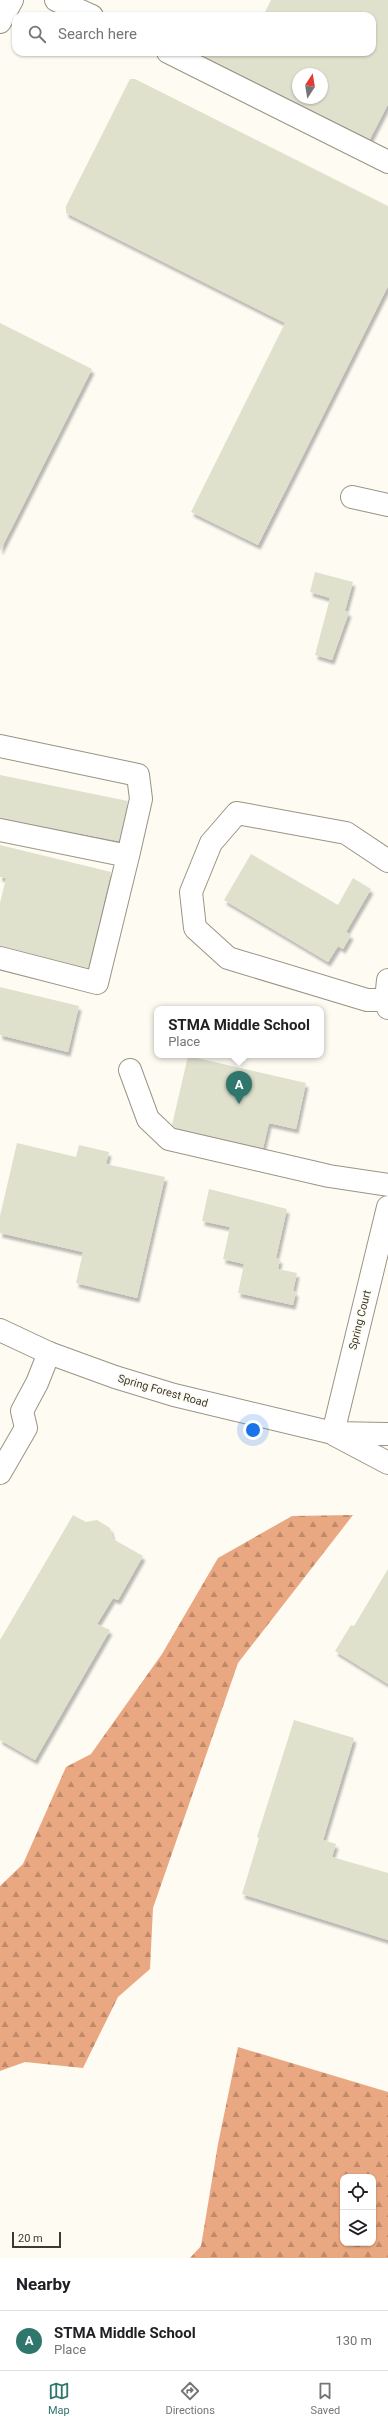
<!DOCTYPE html>
<style>
:root{--surface:#fff;--page:#f6f6f6;--text:#202124;--muted:#757577;--line:#e0e0e0;--accent:#2f766d}
body{margin:0;font-family:Roboto,sans-serif;background:var(--page);color:var(--text)}
.controls{position:absolute;right:12px;bottom:12px;display:grid;overflow:hidden;border-radius:8px;box-shadow:0 1px 3px #0004}
.controls button{width:36px;height:36px;display:grid;place-items:center;padding:0;border:0;border-bottom:1px solid var(--line);background:var(--surface);color:var(--text);font:20px sans-serif}
.compass{position:absolute;left:292px;top:68px;width:36px;height:36px;border-radius:50%;background:var(--surface);box-shadow:0 1px 3px #0004;rotate:12deg}
.scale{position:absolute;left:12px;bottom:10px;width:49px;box-sizing:border-box;padding-left:4px;border:2px solid #3d3a32;border-top:0;font-size:11px;line-height:14px;white-space:nowrap;color:#3d3a32;-webkit-text-stroke:3px #fefbf3;paint-order:stroke}
.you{position:absolute;left:253px;top:1430px;width:14px;height:14px;margin:-10px;border:3px solid #fff;border-radius:50%;background:#1a73e8;box-shadow:0 0 0 6px #1a73e833}
.badge{display:grid;place-items:center;width:26px;height:26px;border-radius:50%;background:var(--accent);color:#fff;font-size:13px;font-weight:700}
.pin{position:absolute;translate:-50% -33px;filter:drop-shadow(0 1px 2px #0008)}
.pin::after{content:'';position:absolute;top:21px;width:14px;height:12px;background:inherit;clip-path:polygon(0 0,100% 0,50% 100%)}
.popup{position:absolute;left:154px;top:1006px;width:170px;height:52px;box-sizing:border-box;display:grid;place-content:center;border-radius:8px;background:var(--surface);filter:drop-shadow(0 1px 3px #0005);font-size:13px;white-space:nowrap;color:var(--muted)}
.popup b{font-size:15px;color:var(--text)}
.popup::after{content:'';position:absolute;left:50%;top:100%;margin-left:-8px;border:8px solid transparent;border-top-color:var(--surface)}
.list{margin:0;padding:0;list-style:none}
h2{display:flex;justify-content:space-between;align-items:center;height:52px;margin:0;padding:0 16px;font-size:17px}
h2 small{font-size:13px;font-weight:400;color:var(--muted)}
.list li{display:grid;grid-template-columns:26px 1fr auto;gap:12px;align-items:center;box-sizing:border-box;height:60px;padding:0 16px;border-top:1px solid var(--line)}
.list b{display:block;font-size:15px;white-space:nowrap}
.list p{margin:0;font-size:13px;white-space:nowrap;color:var(--muted)}
.list em{font-size:13px;font-style:normal;color:var(--muted)}
.icon{flex:none;width:22px;height:22px;fill:none;stroke:currentColor;stroke-width:2;stroke-linecap:round;stroke-linejoin:round}
.map{position:relative;flex:none;width:388px;height:2258px;overflow:hidden}
.search{position:absolute;background:var(--surface);box-shadow:0 1px 3px #0004;left:12px;right:12px;top:12px;height:44px;display:flex;align-items:center;gap:10px;box-sizing:border-box;padding:0 14px;border-radius:12px;color:var(--muted);font-size:15px}
.sheet{height:112px;background:var(--surface)}
nav{display:flex;justify-content:space-around;align-items:center;box-sizing:border-box;height:56px;border-top:1px solid var(--line);background:var(--surface);font-size:11px;color:var(--muted)}
nav a{display:grid;justify-items:center;gap:2px}
nav .on{color:var(--accent)}
.map>svg:first-child{display:block}
.forest{fill:url(#forest-firs);fill-rule:evenodd}
.building{fill:#e0e1cd;fill-rule:evenodd;filter:url(#shadow)}
.lines{fill:none;stroke-linecap:round;stroke-linejoin:round}
.minor-casing{stroke:#9b9483;stroke-width:24}
.major-casing{stroke:#9b9483;stroke-width:24}
.minor{stroke:#fff;stroke-width:22}
.major{stroke:#fff;stroke-width:22}
.labels{text-anchor:middle;dominant-baseline:central;stroke-width:3.5;stroke-linejoin:round;paint-order:stroke}
.street-label{font-size:11px;fill:#3d3a32;stroke:#fefbf3}
</style>
<div class="map">
<svg width="388" height="2258" viewBox="0 0 388 2258">
<defs>
<pattern id="forest-firs" width="22" height="20" patternUnits="userSpaceOnUse"><rect width="22" height="20" fill="#e9a881"/><path d="M5 1l3.5 6h-7zM16 11l3.5 6h-7z" fill="#be8a6a"/></pattern>
<filter id="shadow"><feDropShadow dx="2.5" dy="4.5" stdDeviation="1" flood-color="#0004"/></filter>
</defs>
<rect width="100%" height="100%" fill="#fefbf3"/>
<!-- forest -->
<path class="forest" d="M353,1515L238,1663L153,1908L150,1969L118,1997L83,2068L25,2062L0,2071V1886L23,1864L66,1767L91,1754L162,1654L218,1558L292,1516Z
M238,2047L388,2092V2258H190L201,2246L218,2144ZM343,2177H373V2243H343Z"/>
<!-- building -->
<path class="building" d="M271,0H388V104L370,139L196,52H372V16H263ZM298,74H322V98H298Z
M130,79H135L388,206V286L258,545L191,512L285,323L66,213V206Z
M0,323L92,369L0,551Z
M315,572L353,582L345,611L349,612L332,660L315,655L330,598L310,592Z
M0,775L128,801L119,841L0,818Z
M0,845L111,872L88,968L0,946V903L6,878L0,877Z
M251,854L338,905L353,878L371,889L346,932L351,935L343,949L338,946L328,962L224,900Z
M0,987L79,1006L68,1052L0,1035Z
M188,1056L306,1083L296,1129L269,1123L263,1148L175,1128L172,1125Z
M17,1143L76,1157L79,1145L109,1152L106,1164L165,1177L137,1298L76,1283L83,1252L0,1233V1216Z
M209,1189L287,1209L276,1258L280,1259L278,1269L297,1273L293,1291L296,1292L293,1305L238,1293L244,1264L223,1259L230,1227L202,1221Z
M73,1515L86,1522L97,1520L110,1528L113,1539L143,1556L118,1600L113,1598L97,1624L110,1630L35,1760L0,1740V1640Z
M388,1569V1684L335,1651L351,1625L354,1626Z
M294,1720L354,1738L323,1840L336,1844L332,1857L388,1873V1940L242,1894L259,1838L257,1837Z"/>
<g class="lines">
<!-- minor casing -->
<g class="minor-casing">
<path id="minor" d="M56,0L92,16
M0,22L12,0
M168,52L388,162
M352,497L388,505
M0,746L138,775L141,799L128,856L0,830
M0,958L97,983L128,856
M388,980L386,1000L388,1008
M386,1000H367L228,958L195,928L191,892L211,843L237,813L346,833L388,861
M130,1070L148,1119L169,1139L329,1176L388,1185
M333,1433L388,1207
M0,1473L26,1428L22,1411L37,1383L49,1353"/>
</g>
<!-- major casing -->
<g class="major-casing">
<path id="major" d="M0,1330L49,1353L115,1377L174,1395L333,1433L388,1434
M335,1435L388,1463"/>
</g>
<!-- minor -->
<use href="#minor" class="minor"/>
<!-- major -->
<use href="#major" class="major"/>
</g>
<g class="labels">
<!-- street labels -->
<g class="street-label">
<text transform="translate(360 1320) rotate(-76)">Spring Court</text>
<text transform="translate(163 1391) rotate(16)">Spring Forest Road</text>
</g>
</g>
</svg>
<div class="controls">
<button><svg class="icon" aria-label="locate" viewBox="0 0 24 24"><circle cx="12" cy="12" r="6"/><path d="M12 2v4M12 18v4M2 12h4M18 12h4"/></svg></button>
<button><svg class="icon" aria-label="layers" viewBox="0 0 24 24"><path d="M12 4l9 5-9 5-9-5zM3 14l9 5 9-5"/></svg></button>
</div>
<svg class="compass" viewBox="-18 -18 36 36"><path d="M0-13l5 13h-10z" fill="#e53935"/><path d="M0 13l5-13h-10z" fill="#757577"/></svg>
<div class="scale">20 m</div>
<div class="you"></div>
<div class="pin badge" style="left:239px;top:1104px">A</div>
<div class="popup"><b>STMA Middle School</b>Place</div>
<div class="search"><svg class="icon" aria-label="search" viewBox="0 0 24 24"><circle cx="10" cy="10" r="6"/><path d="M15 15l6 6"/></svg>Search here</div>
</div>
<section class="sheet">
<h2>Nearby<small></small></h2>
<ul class="list">
<li><span class="badge">A</span><div><b>STMA Middle School</b><p>Place</p></div><em>130 m</em></li>
</ul>
</section>
<nav>
<a class="on"><svg class="icon" aria-label="map" viewBox="0 0 24 24"><path d="M3 6l6-2 6 2 6-2v14l-6 2-6-2-6 2zM9 4v14M15 6v14"/></svg>Map</a>
<a><svg class="icon" aria-label="directions" viewBox="0 0 24 24"><path d="M12 3l9 9-9 9-9-9zM9 14v-3h6M13 9l2 2-2 2"/></svg>Directions</a>
<a><svg class="icon" aria-label="saved" viewBox="0 0 24 24"><path d="M7 4h10v16l-5-4-5 4z"/></svg>Saved</a>
</nav>
